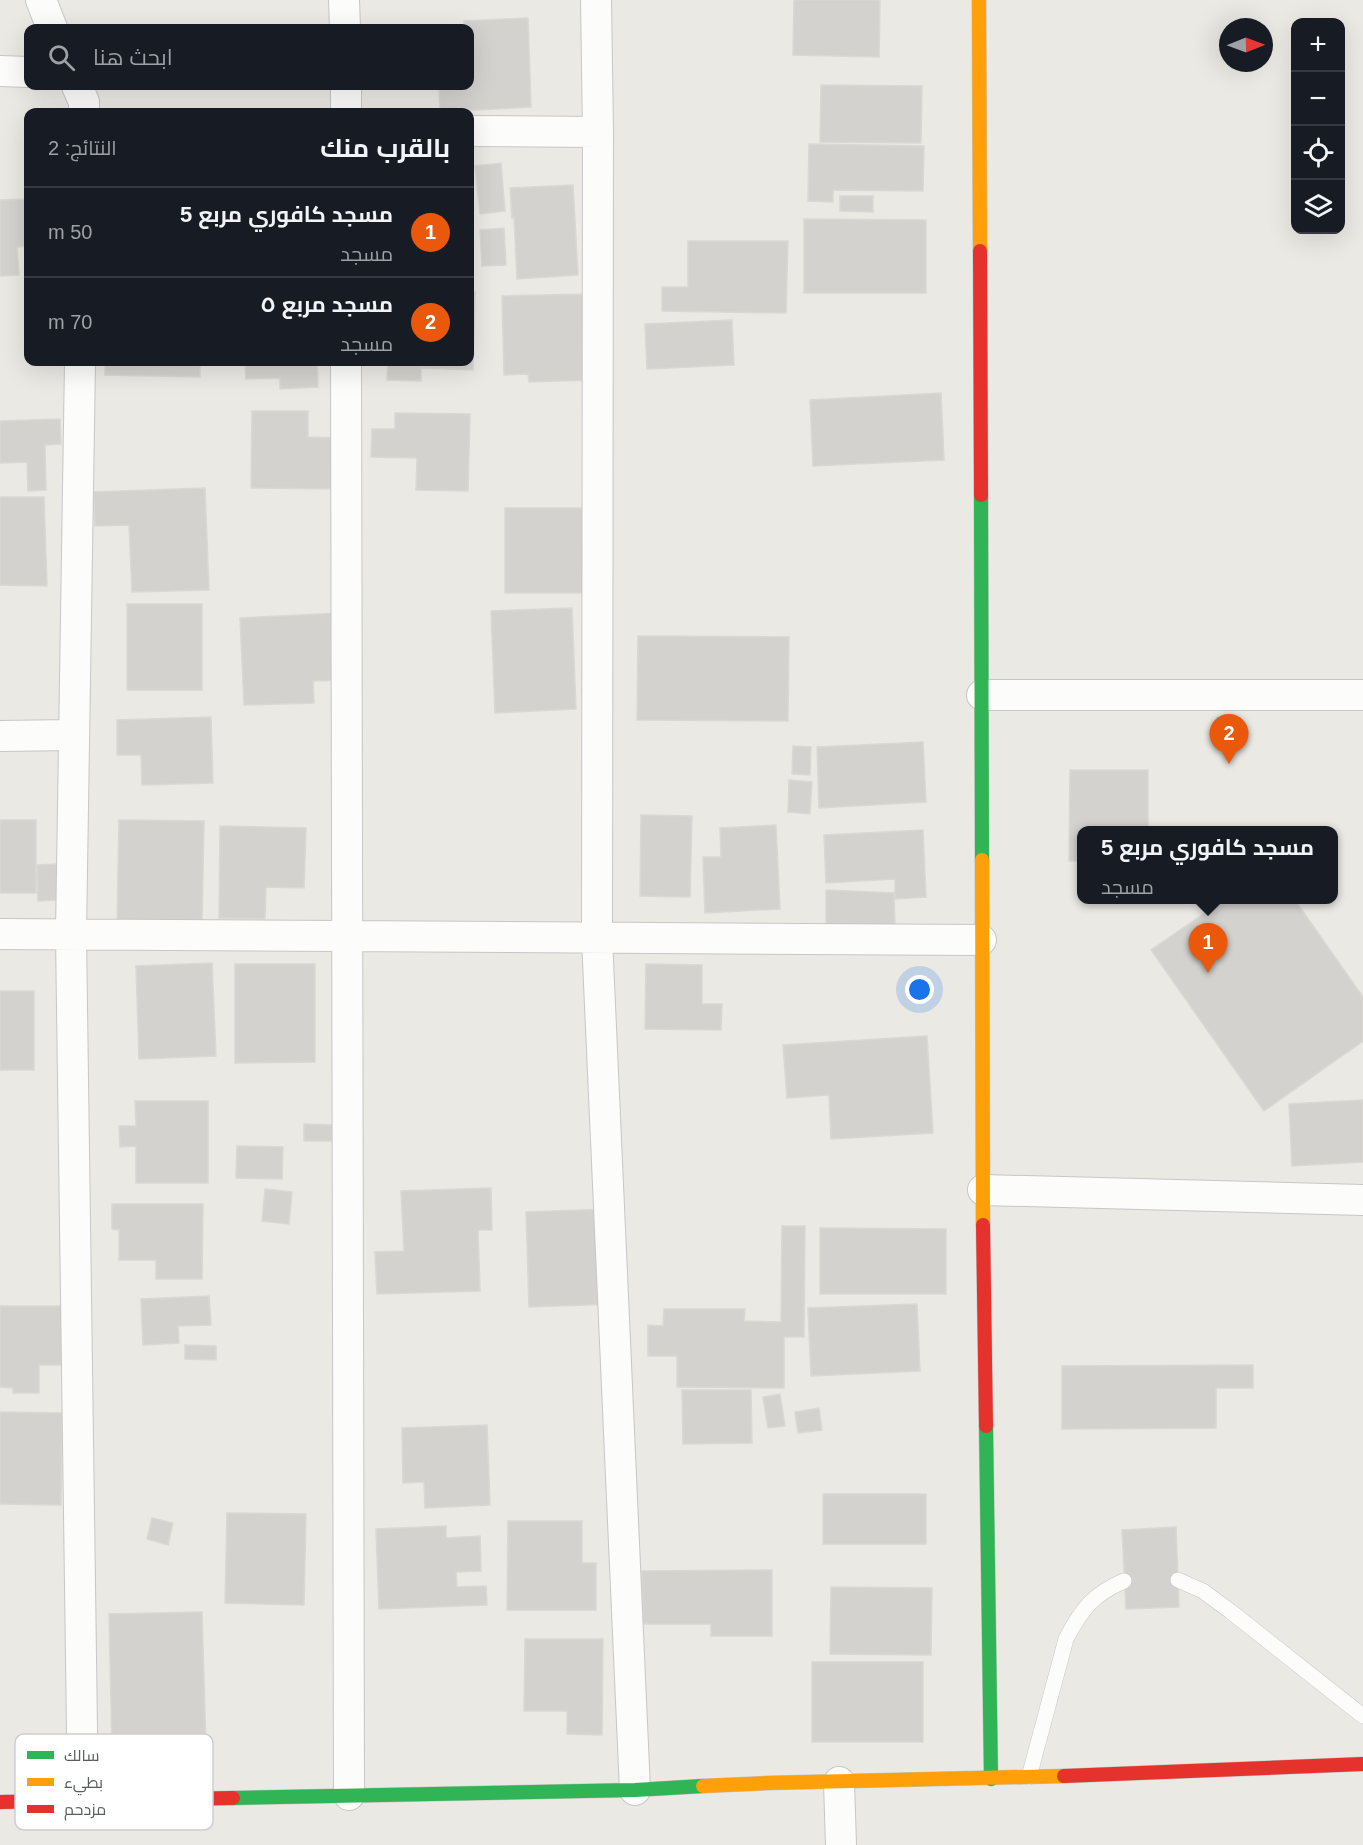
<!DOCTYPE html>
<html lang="ar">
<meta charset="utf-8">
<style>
:root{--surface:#171b24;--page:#242831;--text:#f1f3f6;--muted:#9ea1a6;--line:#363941;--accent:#ea580c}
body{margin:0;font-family:Arial,Cairo,sans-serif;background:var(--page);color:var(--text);direction:rtl}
.controls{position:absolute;right:18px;top:18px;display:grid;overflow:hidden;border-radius:12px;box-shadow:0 6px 24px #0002}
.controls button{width:54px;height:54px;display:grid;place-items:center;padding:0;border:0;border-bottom:2px solid var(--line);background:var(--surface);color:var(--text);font:30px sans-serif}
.compass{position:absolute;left:1219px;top:18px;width:54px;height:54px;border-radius:50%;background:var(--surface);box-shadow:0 6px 24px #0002;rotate:89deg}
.you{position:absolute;left:920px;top:990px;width:21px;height:21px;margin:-15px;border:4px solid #fff;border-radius:50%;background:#1a73e8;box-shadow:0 0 0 9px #1a73e833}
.badge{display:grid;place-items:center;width:39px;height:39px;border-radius:50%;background:var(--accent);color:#fff;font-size:20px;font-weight:700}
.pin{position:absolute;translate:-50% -50px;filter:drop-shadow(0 2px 3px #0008)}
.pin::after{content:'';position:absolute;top:32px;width:21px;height:18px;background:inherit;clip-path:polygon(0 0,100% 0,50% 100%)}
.popup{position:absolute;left:1077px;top:826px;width:261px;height:78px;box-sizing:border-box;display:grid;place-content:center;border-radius:12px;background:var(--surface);filter:drop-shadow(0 2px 4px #0005);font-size:20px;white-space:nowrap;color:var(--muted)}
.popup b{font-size:22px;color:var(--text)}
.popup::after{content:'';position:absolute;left:50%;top:100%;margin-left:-12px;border:12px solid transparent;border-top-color:var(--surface)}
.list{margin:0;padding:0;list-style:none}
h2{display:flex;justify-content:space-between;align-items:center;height:78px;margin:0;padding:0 24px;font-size:26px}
h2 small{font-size:20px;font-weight:400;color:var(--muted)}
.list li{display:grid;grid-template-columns:39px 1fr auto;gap:18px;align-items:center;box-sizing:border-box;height:90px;padding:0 24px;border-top:2px solid var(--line)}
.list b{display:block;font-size:22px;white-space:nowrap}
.list p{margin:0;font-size:20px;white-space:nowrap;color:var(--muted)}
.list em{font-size:20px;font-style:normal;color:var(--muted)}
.icon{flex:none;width:33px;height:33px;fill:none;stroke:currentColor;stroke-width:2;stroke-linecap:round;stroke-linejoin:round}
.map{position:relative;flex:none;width:1363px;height:1845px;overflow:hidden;direction:ltr}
.search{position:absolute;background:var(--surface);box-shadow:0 6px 24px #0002;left:24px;top:24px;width:450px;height:66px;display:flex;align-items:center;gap:15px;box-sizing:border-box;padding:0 21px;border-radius:12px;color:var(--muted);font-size:22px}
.panel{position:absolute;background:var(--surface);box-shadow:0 6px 24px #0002;left:24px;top:108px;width:450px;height:258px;border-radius:12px;direction:rtl}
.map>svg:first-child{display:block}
.building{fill:#d4d2cf;stroke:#dad8d3;stroke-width:1.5}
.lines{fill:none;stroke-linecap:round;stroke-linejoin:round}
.lane-casing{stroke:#c6c7c6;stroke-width:16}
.street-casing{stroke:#c6c7c6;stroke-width:32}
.fast-casing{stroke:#c5c5c5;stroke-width:15}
.slow-casing{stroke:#c5c5c5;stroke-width:15}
.jam-casing{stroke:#c5c5c5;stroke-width:15}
.lane{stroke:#fcfcfb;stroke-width:15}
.street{stroke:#fcfcfb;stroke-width:30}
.fast{stroke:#30b455;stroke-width:14}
.slow{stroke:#ff9f0a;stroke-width:14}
.jam{stroke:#e5322d;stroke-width:14}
.key{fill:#fff;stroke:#cdced0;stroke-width:1.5}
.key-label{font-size:16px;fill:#595d63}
</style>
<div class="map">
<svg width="1363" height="1845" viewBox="0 0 1363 1845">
<rect width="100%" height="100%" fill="#eae9e4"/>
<!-- building -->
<path class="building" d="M794,0H880L879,57L793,55Z
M528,18L531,107L440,112L439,86H470V28H464V21Z
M821,85L922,86L921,143L820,142Z
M809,144L924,146L923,191L833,190V202L808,201Z
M501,163L505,211L480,214L475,166Z
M573,185L578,275L517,279L514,218H512L510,188Z
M840,196H873V212L840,211Z
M28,199V246L17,247L19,275L0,276V200Z
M804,219L926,220V293H804Z
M504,228L506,265L482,266L480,230Z
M688,241H788L786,313L662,311V287H688Z
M470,291L475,292L473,370L421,368V381L387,380L388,362H470Z
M589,294L591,380L529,382L528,374L504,375L502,296Z
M732,320L734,365L647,369L645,324Z
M105,362H200V377L105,375Z
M245,362H317L318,387L280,389V378L246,379Z
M941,393L944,460L813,466L810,400Z
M252,411H308V437L343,438L342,489L251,488Z
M395,413L470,414L468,491L416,490L417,458L371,457L372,429H395Z
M60,419L61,444L45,445L46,490L28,491L27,462L0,463V421Z
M205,488L209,590L132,592L129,525L95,526L94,492Z
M0,497H44L47,586L0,585Z
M505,508H593L594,593H505Z
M127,604H202V690H127Z
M572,608L576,709L495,713L491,611Z
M340,613L343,680L313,681L314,703L244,705L240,618Z
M638,636L789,637L788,721L637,720Z
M211,717L213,783L142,785L141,755H117V720Z
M923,742L926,802L819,808L817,747Z
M793,746L811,747L810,775L792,774Z
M1070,770H1148V830H1082V861H1069Z
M789,780L812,782L810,814L788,812Z
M641,815L692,816L690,897L640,896Z
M0,820H36V893H0Z
M119,820L204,821L202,924L117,923Z
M776,825L780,909L705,913L703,857H721L720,828Z
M220,826L306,828L304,888L266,887L265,919L219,918Z
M923,830L926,897L895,899V879L826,883L824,835Z
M57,864L58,900L38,901L37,865Z
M826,890L894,893L895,926L826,924Z
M1224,900H1295L1363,997V1041L1264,1111L1151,950Z
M212,963L216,1056L139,1059L136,966Z
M235,964H315V1062L235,1063Z
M646,964L702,965V1004H722L721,1030L645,1029Z
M0,991H34V1070H0Z
M927,1036L933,1133L831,1139L829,1095L787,1098L783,1045Z
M1363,1100V1162L1292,1166L1289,1104Z
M135,1101H208V1183H136V1146L120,1147L119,1126H136Z
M304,1124L333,1125L332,1141H304Z
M237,1146L283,1147L282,1179L236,1178Z
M491,1188L492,1230H478L480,1291L377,1294L375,1252L404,1251L401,1191Z
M265,1189L292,1192L289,1224L262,1221Z
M112,1204H203L202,1279H156V1260H119V1230L112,1229Z
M609,1209L613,1304L529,1307L526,1212Z
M782,1226H805L804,1337H784V1388L677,1387V1356H648V1325L663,1326L664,1309H745L744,1321L781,1322Z
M820,1228L946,1229V1294H820Z
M209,1296L211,1325L178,1326L179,1343L143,1345L141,1299Z
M917,1304L920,1371L811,1376L808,1308Z
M0,1306H71V1365H39V1393H13V1388L0,1387Z
M185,1345L216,1346V1360L185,1359Z
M1253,1365V1388H1216V1428L1062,1429V1366Z
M682,1390H751L752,1443L683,1444Z
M780,1394L785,1426L768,1428L763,1397Z
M819,1408L822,1430L798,1433L795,1412Z
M0,1412L62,1413L61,1505L0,1504Z
M487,1425L490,1505L425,1508L424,1482L403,1483L402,1428Z
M823,1494H926V1544H823Z
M227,1513L306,1514L304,1605L225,1603Z
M152,1518L173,1523L168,1545L147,1539Z
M508,1521H582V1563H596V1610H507Z
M446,1526V1538L480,1536L481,1571L456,1572L457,1587L486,1586L487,1605L379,1609L376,1529Z
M1176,1527L1179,1607L1126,1609L1122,1530Z
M772,1570V1636H711V1624H643L642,1571Z
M831,1587L932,1588L931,1655L830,1654Z
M202,1612L206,1748L112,1749L109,1614Z
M525,1639H603L602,1735L567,1734V1711H524Z
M812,1662H923V1742H812Z"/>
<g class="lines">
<!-- lane casing -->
<g class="lane-casing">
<path id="lane" d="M1178,1580L1203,1591L1230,1611L1363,1716
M1029,1777L1066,1639C1081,1610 1093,1594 1124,1581"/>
</g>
<!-- street casing -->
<g class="street-casing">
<path id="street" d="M41,0L52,28
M344,0L345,28
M596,0L598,132L597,938L635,1790
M0,71L28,72
M77,86L84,102V112
M346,112V86
M470,131L598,132
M80,362L71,934L83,1802
M346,362L349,1795
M982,695H1363
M0,736L73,735
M0,934L981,940
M983,1190L1363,1200
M839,1782L841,1845"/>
</g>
<!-- fast casing -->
<g class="fast-casing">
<path id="fast" d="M981,495L982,860
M986,1426L991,1779
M233,1798L635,1790L703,1786"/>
</g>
<!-- slow casing -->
<g class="slow-casing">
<path id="slow" d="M979,0L980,251
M982,860L983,1225
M703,1786L767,1783L1064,1776"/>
</g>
<!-- jam casing -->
<g class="jam-casing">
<path id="jam" d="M980,251L981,495
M983,1225L986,1426
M1064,1776L1363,1764
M0,1802L233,1798"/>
</g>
<!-- lane -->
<use href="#lane" class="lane"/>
<!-- street -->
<use href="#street" class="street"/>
<!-- fast -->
<use href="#fast" class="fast"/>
<!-- slow -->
<use href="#slow" class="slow"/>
<!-- jam -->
<use href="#jam" class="jam"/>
</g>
<!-- legend -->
<rect x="15" y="1734" width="198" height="96" rx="9" class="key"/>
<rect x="27" y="1751" width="27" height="8" fill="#30b455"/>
<rect x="27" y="1778" width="27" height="8" fill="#ff9f0a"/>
<rect x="27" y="1805" width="27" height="8" fill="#e5322d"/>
<g class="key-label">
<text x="64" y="1761">سالك</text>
<text x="64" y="1788">بطيء</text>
<text x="64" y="1815">مزدحم</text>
</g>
</svg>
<div class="controls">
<button>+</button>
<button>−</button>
<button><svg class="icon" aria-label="locate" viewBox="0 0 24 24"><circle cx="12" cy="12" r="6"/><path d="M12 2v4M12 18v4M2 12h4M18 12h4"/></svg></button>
<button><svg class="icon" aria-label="layers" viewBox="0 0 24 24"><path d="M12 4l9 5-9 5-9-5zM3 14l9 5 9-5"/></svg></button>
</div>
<svg class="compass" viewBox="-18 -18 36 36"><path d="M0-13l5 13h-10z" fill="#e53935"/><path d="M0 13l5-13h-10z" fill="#9ea1a6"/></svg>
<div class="you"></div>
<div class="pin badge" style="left:1208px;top:973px">1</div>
<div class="popup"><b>مسجد كافوري مربع 5</b>مسجد</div>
<div class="pin badge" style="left:1229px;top:764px">2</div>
<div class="search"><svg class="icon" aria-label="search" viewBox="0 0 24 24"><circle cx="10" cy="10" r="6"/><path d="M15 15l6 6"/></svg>ابحث هنا</div>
<section class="panel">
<h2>بالقرب منك<small>النتائج: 2</small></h2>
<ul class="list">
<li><span class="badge">1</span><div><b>مسجد كافوري مربع 5</b><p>مسجد</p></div><em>50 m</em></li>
<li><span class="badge">2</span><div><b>مسجد مربع ٥</b><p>مسجد</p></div><em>70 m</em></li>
</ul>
</section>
</div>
